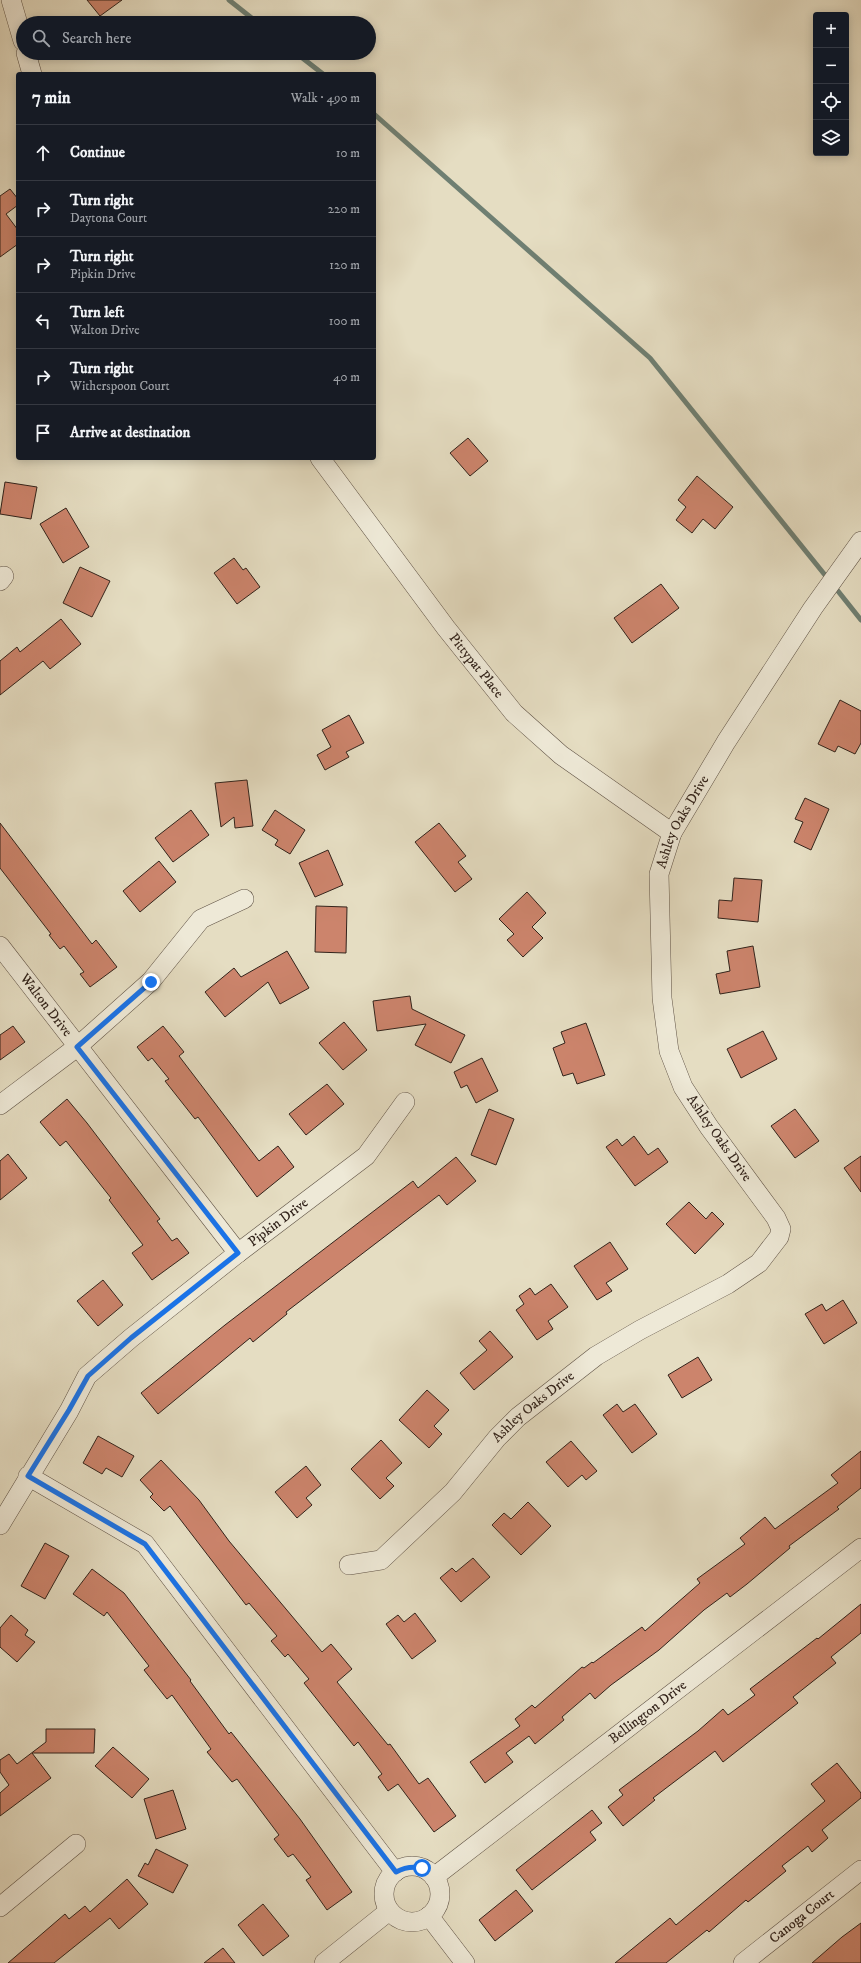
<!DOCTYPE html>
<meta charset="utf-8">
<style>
:root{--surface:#171b24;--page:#242831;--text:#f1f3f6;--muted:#9ea1a6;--line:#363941}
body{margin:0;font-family:"IM FELL DW Pica",serif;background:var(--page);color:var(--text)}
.controls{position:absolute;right:12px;top:12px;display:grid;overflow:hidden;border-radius:4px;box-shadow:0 2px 10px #0003}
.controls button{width:36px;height:36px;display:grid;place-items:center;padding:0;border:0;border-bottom:1px solid var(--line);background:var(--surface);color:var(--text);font:20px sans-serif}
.stop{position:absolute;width:12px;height:12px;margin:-9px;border:3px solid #1a73e8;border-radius:50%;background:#fff}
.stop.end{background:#1a73e8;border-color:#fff;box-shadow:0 1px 4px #0008}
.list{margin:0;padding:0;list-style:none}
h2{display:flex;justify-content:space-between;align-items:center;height:52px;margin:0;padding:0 16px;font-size:17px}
h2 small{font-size:13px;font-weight:400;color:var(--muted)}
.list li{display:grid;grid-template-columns:26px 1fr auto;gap:12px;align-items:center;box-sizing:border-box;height:56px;padding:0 16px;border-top:1px solid var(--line)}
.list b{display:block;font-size:15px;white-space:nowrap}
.list p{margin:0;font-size:13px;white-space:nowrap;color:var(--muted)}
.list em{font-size:13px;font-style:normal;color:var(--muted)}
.icon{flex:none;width:22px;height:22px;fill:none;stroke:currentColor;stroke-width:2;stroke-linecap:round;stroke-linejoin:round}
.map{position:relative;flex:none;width:861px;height:1963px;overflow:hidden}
.search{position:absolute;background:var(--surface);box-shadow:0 2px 10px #0003;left:16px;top:16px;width:360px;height:44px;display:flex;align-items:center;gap:10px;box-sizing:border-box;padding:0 14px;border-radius:22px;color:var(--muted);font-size:15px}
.panel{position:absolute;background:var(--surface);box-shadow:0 2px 10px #0003;left:16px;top:72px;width:360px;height:388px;border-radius:4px}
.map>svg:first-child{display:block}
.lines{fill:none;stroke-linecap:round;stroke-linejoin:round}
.stream{stroke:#6f7f72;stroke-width:5}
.building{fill:#cc846c;stroke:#32231b}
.minor-casing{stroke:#5f5245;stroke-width:20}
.minor{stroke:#eee9d7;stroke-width:19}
.route{stroke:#1a73e8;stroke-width:5}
.labels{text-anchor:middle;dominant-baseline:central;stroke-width:4;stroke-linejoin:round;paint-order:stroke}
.street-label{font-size:14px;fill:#32231b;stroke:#eee9d7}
</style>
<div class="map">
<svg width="861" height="1963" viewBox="0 0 861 1963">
<rect width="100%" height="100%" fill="#e5ddc2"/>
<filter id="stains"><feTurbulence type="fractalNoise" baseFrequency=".005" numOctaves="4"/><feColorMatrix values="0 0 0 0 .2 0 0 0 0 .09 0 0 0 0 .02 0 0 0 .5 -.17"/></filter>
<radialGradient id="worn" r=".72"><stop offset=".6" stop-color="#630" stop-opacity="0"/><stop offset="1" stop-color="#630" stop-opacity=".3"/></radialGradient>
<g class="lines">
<!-- stream -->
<path class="stream" d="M229,0L258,23
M296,53L323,74
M374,114L650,358L829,580
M834,586L861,620"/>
</g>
<!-- building -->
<path class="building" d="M87,0H122L100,16Z
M10,189L18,199V205L6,214L18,230V244L0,257V196Z
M468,438L488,461L470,476L450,453Z
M697,476L733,507L715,529L703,519L692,533L676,520L686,507L678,500Z
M5,482L37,487L31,519L0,514Z
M66,508L89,547L63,563L40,524Z
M234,558L243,570L246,568L260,587L237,604L214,573Z
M80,567L110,581L92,617L63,603Z
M661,584L679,608L632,643L614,618Z
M61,619L81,644L50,669L43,661L0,695V661L17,647L20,652Z
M840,700L861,711V743L855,754L838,746L835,752L818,744Z
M349,715L364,743L346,752L349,757L325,770L317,755L331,747L322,730Z
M247,780L253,826L235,828L234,817L221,827L215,783Z
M805,798L829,809L811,850L794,842L803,822L795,819Z
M191,810L209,835L173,862L155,838Z
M275,810L305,830L290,854L275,845L278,840L262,830Z
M0,823L92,944L96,940L117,967L90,987L80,974L84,972L64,946L60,949L49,935L51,934L0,868Z
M439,823L466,856L458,862L472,879L455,892L415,842Z
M328,850L343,885L315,897L299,863Z
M159,861L176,882L140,912L123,891Z
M734,878L762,880L758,922L718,918L719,900L732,901Z
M527,892L546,913L532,927L543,938L523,957L507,940L514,934L499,919Z
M316,906L347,907L346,953L315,952Z
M753,946L760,987L720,994L716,974L730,971L727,951Z
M287,951L309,988L280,1004L268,982L225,1017L205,992L234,968L241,977Z
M410,996L412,1009L465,1035L451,1063L415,1045L426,1024L377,1031L373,1001Z
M344,1022L367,1050L343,1070L319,1043Z
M586,1023L605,1075L577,1084L573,1073L563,1076L553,1048L565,1043L561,1032Z
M13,1026L25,1042L0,1060V1035Z
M163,1026L184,1052L179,1056L259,1161L278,1146L294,1167L257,1197L198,1117L195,1119L165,1081L169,1079L152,1058L148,1061L137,1047Z
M763,1031L777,1059L741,1078L727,1049Z
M482,1058L498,1091L476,1103L467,1085L461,1088L454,1072Z
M327,1084L344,1104L306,1135L289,1114Z
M67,1099L87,1123L160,1219L157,1221L172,1241L177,1238L189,1253L152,1280L132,1253L143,1245L109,1200L111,1198L66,1141L60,1146L40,1122Z
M489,1109L514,1119L496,1165L471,1155Z
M795,1109L819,1141L795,1158L771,1126Z
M634,1136L648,1155L658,1148L668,1162L635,1186L606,1147L617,1139L622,1146Z
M8,1154L27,1178L0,1200V1161Z
M861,1156V1192L844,1168Z
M456,1157L476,1181L447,1205L439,1195L286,1312L287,1314L253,1342L250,1338L158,1414L141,1393L225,1325L413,1181L418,1188Z
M689,1202L706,1219L712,1212L724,1224L695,1254L666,1224Z
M610,1242L628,1269L606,1283L612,1291L597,1300L574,1266Z
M103,1280L123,1305L98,1326L77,1301Z
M551,1284L568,1307L548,1321L553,1329L537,1340L516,1310L524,1304L519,1296L530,1288L535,1295Z
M843,1300L857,1323L824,1344L805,1314L822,1304L826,1311Z
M490,1331L513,1357L474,1390L460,1373L487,1350L479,1341Z
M698,1357L712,1380L682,1398L668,1375Z
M427,1390L449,1410L434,1426L442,1434L429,1448L399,1420Z
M617,1404L623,1412L635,1404L657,1434L632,1453L603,1415Z
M98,1436L134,1456L122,1477L106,1468L102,1474L83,1463Z
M381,1440L402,1463L386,1478L394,1486L380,1499L351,1469Z
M571,1441L597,1471L586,1480L582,1475L568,1487L546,1462Z
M861,1451V1488L837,1507L839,1509L789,1546L790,1548L747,1584L730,1597L727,1593L704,1610L659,1650L611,1685L595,1699L590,1693L562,1717L564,1720L535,1744L529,1736L506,1753L513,1762L485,1783L470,1762L520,1726L515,1719L532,1705L535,1708L582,1667L584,1668L592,1662L593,1663L642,1627L645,1631L700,1583L697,1579L745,1544L740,1538L765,1517L775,1529L838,1483L831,1475Z
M161,1460L199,1500L229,1541L322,1652L331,1644L352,1669L337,1682L388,1745L390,1744L419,1784L428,1778L456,1816L434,1832L398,1784L388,1791L378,1777L382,1774L358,1742L354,1746L304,1683L309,1679L288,1654L285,1657L271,1641L277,1636L249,1603L246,1605L170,1506L164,1511L150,1497L153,1494L140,1480Z
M306,1466L321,1485L306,1498L312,1505L297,1518L275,1492Z
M528,1502L551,1526L521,1555L492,1525L504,1513L511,1519Z
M45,1543L69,1556L45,1599L21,1586Z
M473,1558L490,1577L461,1602L440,1578L452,1568L456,1572Z
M92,1569L124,1593L191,1680L190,1681L229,1734L231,1732L300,1819L352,1892L327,1910L306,1880L311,1877L293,1854L288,1857L274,1839L279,1835L237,1779L232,1782L207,1752L211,1749L172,1695L167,1699L144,1670L149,1666L107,1612L104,1616L73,1594Z
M861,1604V1633L831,1657L836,1663L793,1697L798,1703L723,1762L715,1751L653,1798L655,1800L623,1826L608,1807L623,1795L619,1790L698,1731L723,1709L728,1715L755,1695L750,1689L817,1638L818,1639Z
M415,1613L436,1641L412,1659L386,1624L398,1615L404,1622Z
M11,1615L28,1630L25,1635L35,1642L17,1662L0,1647V1628Z
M46,1729H95L94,1753H32L51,1778L0,1816V1793L9,1785L0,1772V1760L9,1754L17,1764L46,1742Z
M113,1747L149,1779L132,1798L95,1766Z
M837,1763L861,1793V1798L822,1830L828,1838L812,1852L808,1846L782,1866L786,1871L748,1902L746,1900L709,1932L707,1930L666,1963H615L670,1918L676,1925L825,1801L811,1784Z
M173,1790L186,1829L156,1839L144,1799Z
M592,1810L602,1823L590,1832L596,1840L532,1890L516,1870Z
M156,1849L188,1865L173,1893L138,1876L145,1863L148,1865Z
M127,1879L148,1904L119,1929L110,1918L54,1963H8L65,1914L69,1919L85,1906L90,1912Z
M516,1890L533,1911L495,1941L479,1920Z
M263,1904L289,1936L263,1956L238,1925Z
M861,1923V1963H812L842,1937Z
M223,1948L235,1963H204Z"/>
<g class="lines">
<!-- minor casing -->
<g class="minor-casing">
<g id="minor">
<path d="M11,0L23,41"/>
<path d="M26,53L32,74"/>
<path id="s1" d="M320,458L446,628L514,713L561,755L672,833"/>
<path d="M0,581L4,576"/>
<path id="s2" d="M0,946L238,1253"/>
<path d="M0,1105L77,1047L151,981L201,919L244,899"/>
<path d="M28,1476L145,1544L395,1872"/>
<path id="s3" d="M0,1525L69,1411L87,1376L131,1338L238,1253L366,1156L405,1102"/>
<path id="s4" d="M349,1565L381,1560L453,1492L497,1438L518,1417L596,1356L640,1330L728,1284L759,1263L779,1237L781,1229L776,1218L709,1127L683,1087L669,1051L662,998L659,874L672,833L726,742L813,608L861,541"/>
<circle cx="412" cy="1894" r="28"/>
<path id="s5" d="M434,1877L861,1548"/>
<path d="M0,1907L76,1844"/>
<path d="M429,1916L465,1963"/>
<path d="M324,1963L389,1911"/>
<path id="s6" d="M743,1963L861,1870"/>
</g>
</g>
<!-- minor -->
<use href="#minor" class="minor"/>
</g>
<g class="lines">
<!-- route -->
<path class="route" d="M151,982L77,1047L238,1253L131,1338L88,1376L69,1410L28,1476L145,1544L396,1872C405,1867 412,1866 422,1868"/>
</g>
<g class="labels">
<!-- street labels -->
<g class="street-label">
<text stroke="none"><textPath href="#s1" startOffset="260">Pittypat Place</textPath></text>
<text stroke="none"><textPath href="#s4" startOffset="1005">Ashley Oaks Drive</textPath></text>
<text stroke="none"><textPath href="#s2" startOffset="75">Walton Drive</textPath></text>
<text transform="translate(719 1138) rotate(55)">Ashley Oaks Drive</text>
<text stroke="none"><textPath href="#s3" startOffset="418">Pipkin Drive</textPath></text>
<text stroke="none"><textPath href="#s4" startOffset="249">Ashley Oaks Drive</textPath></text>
<text stroke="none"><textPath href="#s5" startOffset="270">Bellington Drive</textPath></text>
<text stroke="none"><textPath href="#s6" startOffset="75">Canoga Court</textPath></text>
</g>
</g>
<rect width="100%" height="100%" filter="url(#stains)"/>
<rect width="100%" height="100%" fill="url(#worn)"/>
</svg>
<div class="controls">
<button>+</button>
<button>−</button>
<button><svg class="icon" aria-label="locate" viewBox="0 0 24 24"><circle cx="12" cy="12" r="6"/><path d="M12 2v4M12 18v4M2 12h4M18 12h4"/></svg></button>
<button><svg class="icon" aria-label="layers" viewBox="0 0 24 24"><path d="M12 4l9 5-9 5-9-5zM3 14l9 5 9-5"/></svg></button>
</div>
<div class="stop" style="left:422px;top:1868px"></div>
<div class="stop end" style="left:151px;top:982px"></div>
<div class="search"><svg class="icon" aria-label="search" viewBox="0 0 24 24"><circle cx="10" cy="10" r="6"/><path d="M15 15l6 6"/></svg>Search here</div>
<section class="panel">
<h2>7 min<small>Walk · 490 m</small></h2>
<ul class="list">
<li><svg class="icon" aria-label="ahead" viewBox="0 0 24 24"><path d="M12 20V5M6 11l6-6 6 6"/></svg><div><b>Continue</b></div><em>10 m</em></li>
<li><svg class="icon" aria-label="right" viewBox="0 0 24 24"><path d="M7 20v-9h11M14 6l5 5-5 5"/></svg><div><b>Turn right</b><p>Daytona Court</p></div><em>220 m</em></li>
<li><svg class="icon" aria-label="right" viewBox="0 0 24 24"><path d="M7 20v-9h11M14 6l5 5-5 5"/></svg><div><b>Turn right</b><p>Pipkin Drive</p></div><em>120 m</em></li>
<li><svg class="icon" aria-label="left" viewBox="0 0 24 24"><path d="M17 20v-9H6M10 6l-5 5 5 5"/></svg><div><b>Turn left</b><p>Walton Drive</p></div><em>100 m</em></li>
<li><svg class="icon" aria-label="right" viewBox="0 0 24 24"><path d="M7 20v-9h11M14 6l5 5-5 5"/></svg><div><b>Turn right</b><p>Witherspoon Court</p></div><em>40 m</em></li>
<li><svg class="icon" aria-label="arrive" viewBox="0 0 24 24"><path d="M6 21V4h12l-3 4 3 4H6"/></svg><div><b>Arrive at destination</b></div></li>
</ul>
</section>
</div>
